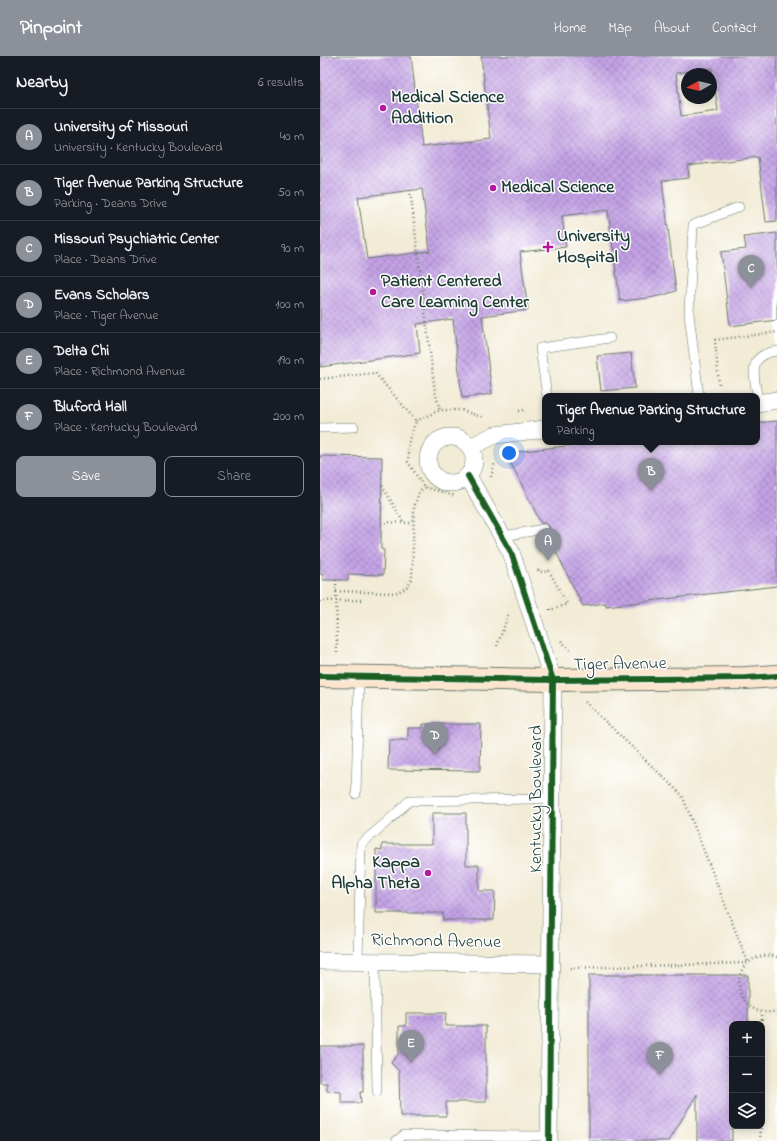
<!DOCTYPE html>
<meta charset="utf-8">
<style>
:root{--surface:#171b24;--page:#242831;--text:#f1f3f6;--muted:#9ea1a6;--line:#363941;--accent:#8c9099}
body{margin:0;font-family:"Indie Flower",sans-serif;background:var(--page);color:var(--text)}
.controls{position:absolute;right:12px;bottom:12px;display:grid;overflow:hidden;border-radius:8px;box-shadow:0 2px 10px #0003}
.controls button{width:36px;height:36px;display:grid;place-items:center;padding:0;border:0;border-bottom:1px solid var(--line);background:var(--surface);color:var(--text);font:20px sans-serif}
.compass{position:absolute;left:361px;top:12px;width:36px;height:36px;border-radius:50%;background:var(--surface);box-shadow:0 2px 10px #0003;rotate:262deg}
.you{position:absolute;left:189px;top:397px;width:14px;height:14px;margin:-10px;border:3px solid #fff;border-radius:50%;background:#1a73e8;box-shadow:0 0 0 6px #1a73e833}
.badge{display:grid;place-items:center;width:26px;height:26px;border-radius:50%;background:var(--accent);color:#fff;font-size:13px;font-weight:700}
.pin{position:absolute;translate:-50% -33px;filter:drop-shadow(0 1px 2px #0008)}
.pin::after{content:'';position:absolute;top:21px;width:14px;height:12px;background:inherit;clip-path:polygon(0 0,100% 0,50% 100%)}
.popup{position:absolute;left:222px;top:337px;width:218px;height:52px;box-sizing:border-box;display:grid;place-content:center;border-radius:8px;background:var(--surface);filter:drop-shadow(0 1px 3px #0005);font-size:13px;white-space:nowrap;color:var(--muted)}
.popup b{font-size:15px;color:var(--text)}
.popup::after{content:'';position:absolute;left:50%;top:100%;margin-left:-8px;border:8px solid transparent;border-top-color:var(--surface)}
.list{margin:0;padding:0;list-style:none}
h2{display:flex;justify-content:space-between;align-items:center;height:52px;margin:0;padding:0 16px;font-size:17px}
h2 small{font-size:13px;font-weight:400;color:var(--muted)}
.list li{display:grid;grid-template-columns:26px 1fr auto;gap:12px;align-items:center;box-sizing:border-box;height:56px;padding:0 16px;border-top:1px solid var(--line)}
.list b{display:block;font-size:15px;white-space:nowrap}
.list p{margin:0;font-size:13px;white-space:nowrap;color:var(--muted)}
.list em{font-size:13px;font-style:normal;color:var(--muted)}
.actions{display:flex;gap:8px;padding:12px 16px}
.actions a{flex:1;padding:9px 0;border:1px solid var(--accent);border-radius:8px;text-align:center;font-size:14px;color:var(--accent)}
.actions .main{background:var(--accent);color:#fff}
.icon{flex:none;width:22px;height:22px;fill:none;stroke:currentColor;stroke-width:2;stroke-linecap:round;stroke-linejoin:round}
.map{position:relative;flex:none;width:457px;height:1085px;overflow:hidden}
header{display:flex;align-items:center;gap:24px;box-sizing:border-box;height:56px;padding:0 20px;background:var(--accent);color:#fff}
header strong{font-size:19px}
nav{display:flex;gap:22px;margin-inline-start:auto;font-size:14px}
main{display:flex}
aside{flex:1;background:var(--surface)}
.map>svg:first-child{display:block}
.building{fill:url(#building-cross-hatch);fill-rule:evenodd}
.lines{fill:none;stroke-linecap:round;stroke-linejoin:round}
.lane-casing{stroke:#697a6c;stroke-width:10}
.street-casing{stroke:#697a6c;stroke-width:18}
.secondary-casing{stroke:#697a6c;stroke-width:24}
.path{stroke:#697a6c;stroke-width:2.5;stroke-dasharray:1 3;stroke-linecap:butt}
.lane{stroke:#fff;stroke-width:9}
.street{stroke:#fff;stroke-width:17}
.secondary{stroke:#fbe5cf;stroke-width:22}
.cycleway-casing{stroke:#fff;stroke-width:8}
.cycleway{stroke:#1b5e20;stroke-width:6}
.poi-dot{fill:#b5179e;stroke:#fff;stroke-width:1.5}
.labels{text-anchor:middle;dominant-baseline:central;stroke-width:3;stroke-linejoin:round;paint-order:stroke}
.poi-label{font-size:18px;font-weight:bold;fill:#1f3d34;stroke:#fff;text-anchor:start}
.street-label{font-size:18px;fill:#1f3d34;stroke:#fff}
</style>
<header>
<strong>Pinpoint</strong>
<nav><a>Home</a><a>Map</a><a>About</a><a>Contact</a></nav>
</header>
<main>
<aside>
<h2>Nearby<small>6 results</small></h2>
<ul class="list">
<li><span class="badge">A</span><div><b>University of Missouri</b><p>University · Kentucky Boulevard</p></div><em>40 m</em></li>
<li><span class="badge">B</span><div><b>Tiger Avenue Parking Structure</b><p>Parking · Deans Drive</p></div><em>50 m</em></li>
<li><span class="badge">C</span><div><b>Missouri Psychiatric Center</b><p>Place · Deans Drive</p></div><em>90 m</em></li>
<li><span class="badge">D</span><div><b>Evans Scholars</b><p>Place · Tiger Avenue</p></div><em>100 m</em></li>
<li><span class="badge">E</span><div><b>Delta Chi</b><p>Place · Richmond Avenue</p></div><em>190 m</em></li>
<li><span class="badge">F</span><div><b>Bluford Hall</b><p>Place · Kentucky Boulevard</p></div><em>200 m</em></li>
</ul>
<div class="actions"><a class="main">Save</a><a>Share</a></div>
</aside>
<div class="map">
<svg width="457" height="1085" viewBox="0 0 457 1085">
<defs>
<pattern id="building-cross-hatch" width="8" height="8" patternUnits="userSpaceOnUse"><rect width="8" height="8" fill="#c5a2e6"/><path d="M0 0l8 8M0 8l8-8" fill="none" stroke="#9f85bb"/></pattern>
</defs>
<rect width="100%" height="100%" fill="#fff"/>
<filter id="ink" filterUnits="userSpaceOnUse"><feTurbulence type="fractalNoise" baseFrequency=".025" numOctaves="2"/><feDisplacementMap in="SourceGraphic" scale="8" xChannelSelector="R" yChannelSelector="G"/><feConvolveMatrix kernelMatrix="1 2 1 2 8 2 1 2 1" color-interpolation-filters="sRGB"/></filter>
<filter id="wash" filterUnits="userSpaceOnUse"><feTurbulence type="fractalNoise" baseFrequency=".012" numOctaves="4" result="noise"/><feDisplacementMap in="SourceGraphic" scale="16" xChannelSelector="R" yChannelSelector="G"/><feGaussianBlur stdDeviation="0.9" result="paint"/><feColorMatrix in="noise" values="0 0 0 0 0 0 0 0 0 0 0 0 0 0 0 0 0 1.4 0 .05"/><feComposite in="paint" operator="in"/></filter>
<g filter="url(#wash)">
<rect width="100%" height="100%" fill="#f2ebd5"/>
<g id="blocks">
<!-- building -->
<path class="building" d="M0,0H91L102,91L171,83L161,0H457V165L446,166L438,101L368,110L369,122L342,125L356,235L344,239L329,242L300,245L288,154L242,160L246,191L200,196L208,254L162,260L172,338L142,342L133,263L97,268L100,297L0,311ZM392,12L398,55L361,60L356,17ZM102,133L110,195L47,203L38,141Z
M457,177V264L410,270L401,196L426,193L424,181Z
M311,297L315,332L281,335L277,300Z
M457,365V530L286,550V547L263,550L227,478L230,475L229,470L226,467H221L186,397L280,386H437V367Z
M0,400L62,401L61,493L64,494L63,519L28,518V524H3V519L0,518Z
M103,668H161L160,715L68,714L69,684H88V672H103Z
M112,757H146V809H159V835H175L174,864H123V857H56V793L62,794V788H112Z
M269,919H428V968H412V1085H377V1038L349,1085H269Z
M86,957H126L125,970H166V1046H126V1060H80L79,1015L71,1007L79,997V970H86Z
M0,990H43V1036H40L41,1047H21V1036L7,1035V1027H0Z"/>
</g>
</g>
<g filter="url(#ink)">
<use href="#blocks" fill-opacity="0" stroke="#697a6c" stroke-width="1"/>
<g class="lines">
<!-- lane casing -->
<g class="lane-casing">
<path id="lane" d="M227,340L220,292L290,282
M379,340L369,258L373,169L419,151
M437,340C434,317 427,299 457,295
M0,372L34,371
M183,480L224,473
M36,738L39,621
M38,905L41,788L69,764L89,745L211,743L232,742
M55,905L57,1035
M76,1085L84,1079L229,1080"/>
</g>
<!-- street casing -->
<g class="street-casing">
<path id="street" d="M437,347L457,344
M108 404a23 23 0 1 1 46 0a23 23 0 1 1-46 0Z
M150,391L175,379L225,373
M148,420L191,496L233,624L229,1085
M0,905L231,908"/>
</g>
<!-- secondary casing -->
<g class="secondary-casing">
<path id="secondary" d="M0,620L233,624L426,622L457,620"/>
</g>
<!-- path -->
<path class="path" d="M90,134L115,336L120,354H141L164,362
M0,323L55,317L96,365L89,384L88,406L104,431L136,440
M399,328L395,284L457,276
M199,355L204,354
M96,365L120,354
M171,421L175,406
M62,430L84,467
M61,466L93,467
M218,514L219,516L229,515L247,548L230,554V553
M16,524L17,597
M16,535L73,537C83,535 88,532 92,523L94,451L99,437L104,431
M0,545L44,544
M241,585L250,594
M177,590L189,557
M457,901C451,899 445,899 439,901C404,911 418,965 457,955
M250,912L428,907L362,739L265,646
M442,968V957
M440,1085L441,1070"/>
<!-- lane -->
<use href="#lane" class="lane"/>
<!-- street -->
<use href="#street" class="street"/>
<!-- secondary -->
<use href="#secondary" class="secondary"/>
<!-- cycleway casing -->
<g class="cycleway-casing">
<path id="cycleway" d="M148,420L191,496L233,624L229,1085
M0,620L233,624L426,622L457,620"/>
</g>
<!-- cycleway -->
<use href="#cycleway" class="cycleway"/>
</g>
</g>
<!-- markers -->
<g class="poi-dot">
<circle cx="63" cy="52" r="4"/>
<circle cx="173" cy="132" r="4"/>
<path d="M226 185h4v4h4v4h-4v4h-4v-4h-4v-4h4z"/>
<circle cx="53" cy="236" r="4"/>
<circle cx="108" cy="817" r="4"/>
</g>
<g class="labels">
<!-- poi labels -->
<g class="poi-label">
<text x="71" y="42">Medical Science<tspan x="71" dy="21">Addition</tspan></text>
<text x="181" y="132">Medical Science</text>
<text x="237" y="181">University<tspan x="237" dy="21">Hospital</tspan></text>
<text x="61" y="226">Patient Centered<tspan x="61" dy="21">Care Learning Center</tspan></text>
<text x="100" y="807" text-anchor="end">Kappa<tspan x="100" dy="21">Alpha Theta</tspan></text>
</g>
<!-- street labels -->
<g class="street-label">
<text transform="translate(300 609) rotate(-1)">Tiger Avenue</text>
<text transform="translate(217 743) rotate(-90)">Kentucky Boulevard</text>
<text transform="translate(116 886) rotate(1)">Richmond Avenue</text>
</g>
</g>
</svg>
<div class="controls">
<button>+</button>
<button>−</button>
<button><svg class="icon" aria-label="layers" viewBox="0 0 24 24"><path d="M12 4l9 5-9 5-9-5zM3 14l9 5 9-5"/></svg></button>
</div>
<svg class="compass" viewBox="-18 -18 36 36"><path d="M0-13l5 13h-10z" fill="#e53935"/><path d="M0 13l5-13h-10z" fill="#9ea1a6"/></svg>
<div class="you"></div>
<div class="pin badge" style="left:228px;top:505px">A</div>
<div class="pin badge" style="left:331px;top:435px">B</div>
<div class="popup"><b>Tiger Avenue Parking Structure</b>Parking</div>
<div class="pin badge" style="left:431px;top:232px">C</div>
<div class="pin badge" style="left:115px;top:699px">D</div>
<div class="pin badge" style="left:91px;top:1007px">E</div>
<div class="pin badge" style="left:340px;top:1019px">F</div>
</div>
</main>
